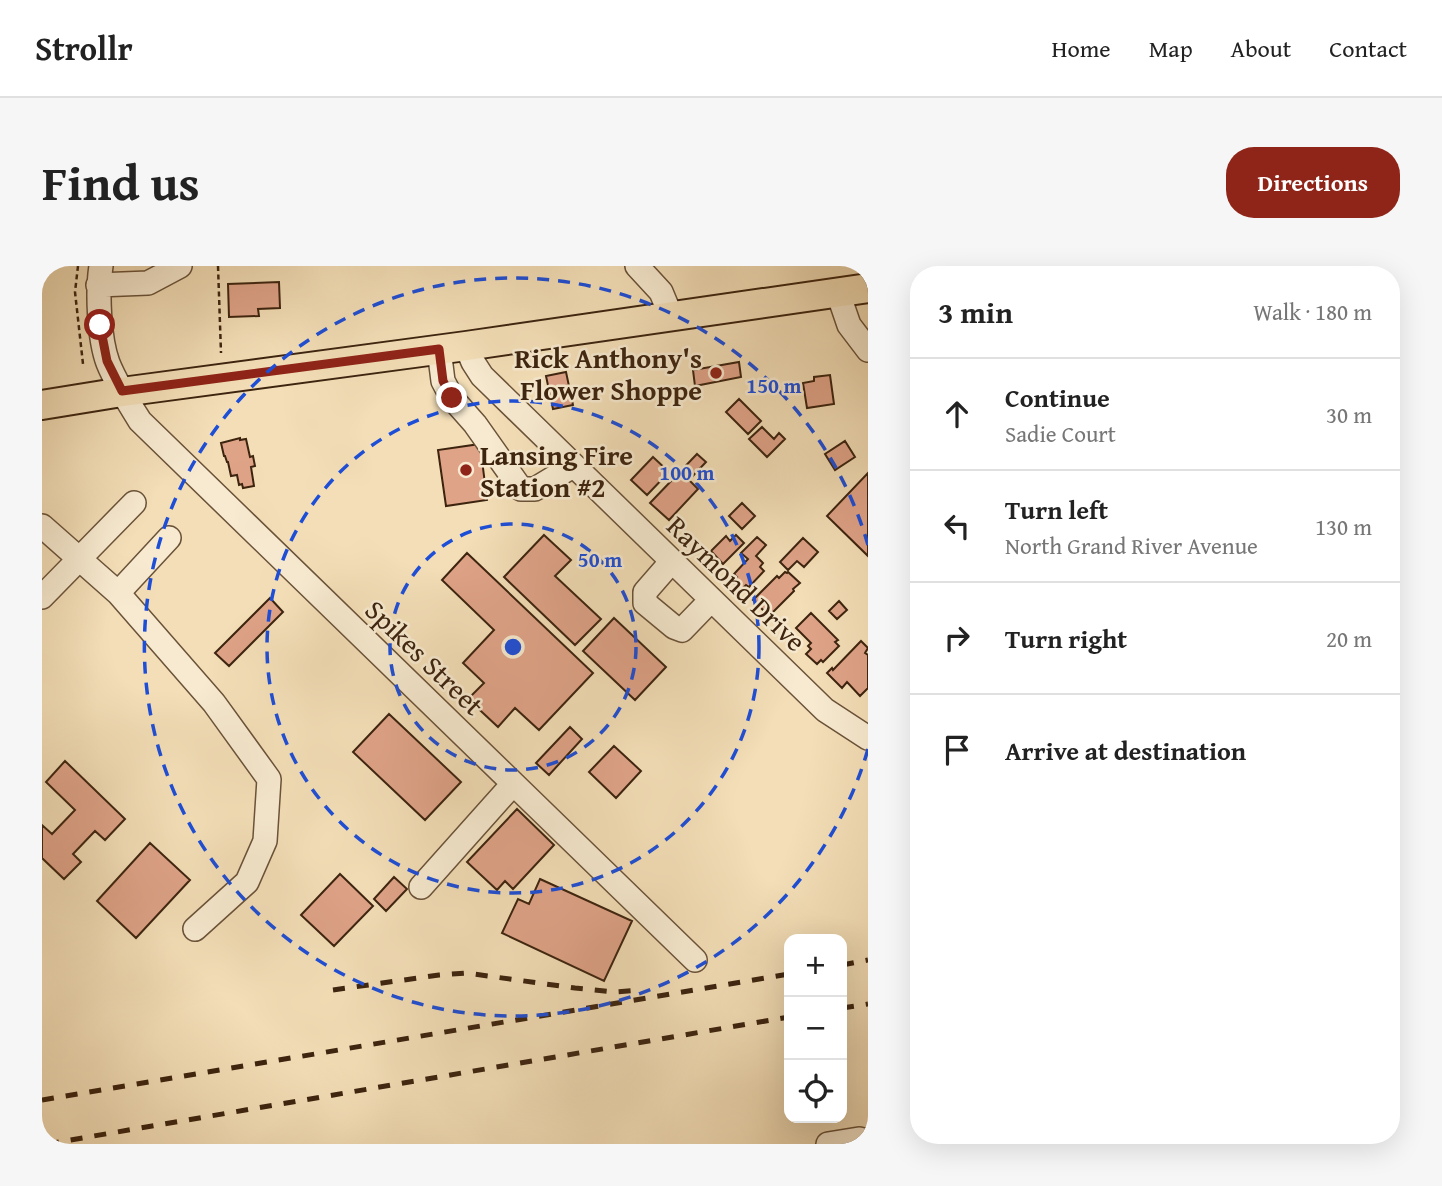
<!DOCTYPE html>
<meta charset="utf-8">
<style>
:root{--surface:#fff;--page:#f6f6f6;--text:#222;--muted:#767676;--line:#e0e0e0;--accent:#8f2418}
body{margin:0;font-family:"Gentium Book Plus",serif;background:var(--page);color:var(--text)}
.controls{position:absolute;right:21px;bottom:21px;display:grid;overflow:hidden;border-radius:14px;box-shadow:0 7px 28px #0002}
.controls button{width:63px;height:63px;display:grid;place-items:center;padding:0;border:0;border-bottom:2px solid var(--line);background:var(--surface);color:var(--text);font:35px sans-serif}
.stop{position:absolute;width:21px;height:21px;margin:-16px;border:5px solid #8f2418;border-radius:50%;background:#fff}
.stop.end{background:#8f2418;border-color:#fff;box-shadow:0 2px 7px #0008}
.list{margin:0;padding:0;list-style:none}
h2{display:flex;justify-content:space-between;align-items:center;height:91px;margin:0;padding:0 28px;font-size:30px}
h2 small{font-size:23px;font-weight:400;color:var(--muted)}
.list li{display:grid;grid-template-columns:46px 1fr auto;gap:21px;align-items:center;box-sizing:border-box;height:112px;padding:0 28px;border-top:2px solid var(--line)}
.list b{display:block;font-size:26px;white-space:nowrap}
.list p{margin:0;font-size:23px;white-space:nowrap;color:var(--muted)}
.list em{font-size:23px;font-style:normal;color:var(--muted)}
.icon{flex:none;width:38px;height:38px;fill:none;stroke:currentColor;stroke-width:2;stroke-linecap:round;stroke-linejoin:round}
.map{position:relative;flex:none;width:826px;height:878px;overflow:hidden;border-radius:28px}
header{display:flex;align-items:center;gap:42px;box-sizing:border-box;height:98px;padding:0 35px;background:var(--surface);border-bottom:2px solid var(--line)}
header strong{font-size:33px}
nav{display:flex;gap:38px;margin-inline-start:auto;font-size:24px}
.intro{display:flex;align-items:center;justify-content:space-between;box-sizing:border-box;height:168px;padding:0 42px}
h1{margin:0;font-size:49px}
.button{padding:18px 32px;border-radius:28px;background:var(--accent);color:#fff;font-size:24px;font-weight:700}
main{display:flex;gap:42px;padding:0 42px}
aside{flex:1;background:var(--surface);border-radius:28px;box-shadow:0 7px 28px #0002}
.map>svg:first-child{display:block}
.building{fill:#dfa388;stroke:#3d240f;stroke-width:2}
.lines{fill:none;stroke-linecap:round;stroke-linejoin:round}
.minor-casing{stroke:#6a5239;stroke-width:26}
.major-casing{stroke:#3d240f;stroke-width:32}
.path{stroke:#3d240f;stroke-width:2.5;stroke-dasharray:5 3.5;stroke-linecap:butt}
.minor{stroke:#f7ead0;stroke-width:23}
.major{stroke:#f3deb7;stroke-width:28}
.rail{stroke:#3d240f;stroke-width:5;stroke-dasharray:12 12;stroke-linecap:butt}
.route{stroke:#8f2418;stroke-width:9}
.ring{fill:none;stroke:#1d4ed8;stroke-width:3.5;stroke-dasharray:12 9}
.poi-dot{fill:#8f2418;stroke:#f7ead0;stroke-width:2.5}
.labels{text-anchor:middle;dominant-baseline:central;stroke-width:5;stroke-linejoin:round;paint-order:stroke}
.poi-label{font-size:28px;font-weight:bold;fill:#3d240f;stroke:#f7ead0;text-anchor:end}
.street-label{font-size:28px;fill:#3d240f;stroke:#f7ead0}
.centre{fill:#1d4ed8;stroke:#f7ead0;stroke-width:3.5}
.ring-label{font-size:21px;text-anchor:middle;font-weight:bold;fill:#1d4ed8;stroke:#f7ead0;stroke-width:5;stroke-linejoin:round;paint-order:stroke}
</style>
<header>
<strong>Strollr</strong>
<nav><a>Home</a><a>Map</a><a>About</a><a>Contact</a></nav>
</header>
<div class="intro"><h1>Find us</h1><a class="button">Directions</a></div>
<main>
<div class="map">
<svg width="826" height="878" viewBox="0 0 826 878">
<rect width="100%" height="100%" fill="#f3deb7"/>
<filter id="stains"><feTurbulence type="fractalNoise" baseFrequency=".00286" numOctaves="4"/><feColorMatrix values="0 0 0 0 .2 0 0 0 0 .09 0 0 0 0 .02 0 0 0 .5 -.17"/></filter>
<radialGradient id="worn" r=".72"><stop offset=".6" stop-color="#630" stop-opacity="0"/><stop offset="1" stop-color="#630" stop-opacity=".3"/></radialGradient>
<!-- building -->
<path class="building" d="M237,16L238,42L216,43L217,50L187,51L186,18Z
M697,96L699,111L653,120L651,104Z
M524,106L531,139L511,143L504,110Z
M788,109L792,138L765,142L761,117L772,115V111Z
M697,133L719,155L706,168L684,146Z
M720,161L732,173L737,167L743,173L725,191L707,173Z
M198,172V174L204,173L208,191L211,190L213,200L209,201L212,220L201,222L200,218L197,219L195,209L189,210L186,196H185L183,190H182L179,177Z
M803,175L813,191L793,204L783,188Z
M438,178L445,234L404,240L396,184Z
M655,188L664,196L647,214L656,223L627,254L608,237Z
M611,191L627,206L605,229L589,214Z
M826,207V290L785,250Z
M700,237L713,250L700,263L687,250Z
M502,269L529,294L513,310L559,353L533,379L462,311Z
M694,269L702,277L681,298L669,285L684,270L688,275Z
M715,271L724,279L714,290L721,297L718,301L722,305L707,321L704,319L699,324L691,316L695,311L692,308L706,293L699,287Z
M761,272L776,286L762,301L755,295L746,304L738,296Z
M425,287L551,407L497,464L473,442L456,461L426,433L442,417L421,397L452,364L400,314Z
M743,306L745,307L746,306L758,317L751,323L752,325L727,350L711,334L735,310L737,312Z
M228,332L241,346L187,400L173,387Z
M797,335L805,344L795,353L787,345Z
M769,347L796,374L793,376L797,380L781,396L779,394L775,398L764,388L769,383L766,380L769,377L754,362Z
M572,352L624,401L593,434L541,385Z
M819,375L826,382L823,387L826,389V422L818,430L805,416L800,422L785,407L790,402L791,404Z
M347,448L419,516L383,554L311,486Z
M528,461L540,473L507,509L494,497Z
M572,480L599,505L574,532L547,506Z
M23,495L83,553L63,574L53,565L31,588L39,596L22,613L0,592V559L10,568L33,544L4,516Z
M475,543L512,579L471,623L463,615L455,624L425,596Z
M108,577L148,614L94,672L55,635Z
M298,608L331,640L292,680L259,649Z
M352,611L365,623L344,645L332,633Z
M498,613L590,655L562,715L460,667L476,633L487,638Z"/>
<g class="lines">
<!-- minor casing -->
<g class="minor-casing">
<path id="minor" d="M59,0C55,26 57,73 66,97C74,117 86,136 98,155L653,694
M595,0L619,26L629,50
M56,19L106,17L138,0
M796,27L807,59L826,84
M424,80L431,96L440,110L783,444L826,472
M397,83L401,115L410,132L433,158L479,223H493L531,200
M0,260L76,327L172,437L227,513L223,575L205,616L153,663
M630,295L603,326V337L632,361L640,364L669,334
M76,327L127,272
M0,331L92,237
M379,621L471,518
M786,878L817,873L826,875"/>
</g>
<!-- major casing -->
<g class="major-casing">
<path id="major" d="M0,139L80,126L424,80L826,22"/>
</g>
<!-- path -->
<path class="path" d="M36,0L33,26L41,98
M176,0L179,87"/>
<!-- minor -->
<use href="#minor" class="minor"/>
<!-- major -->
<use href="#major" class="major"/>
<!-- rail -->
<path class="rail" d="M800,699L826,694
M291,724L397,709L424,707L533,722L572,726L600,724
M800,742L826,738
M0,834L747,708
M5,878L747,751"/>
</g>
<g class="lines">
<!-- route -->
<path class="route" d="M58,59L65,95L80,125L397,83L401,115L410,132"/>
</g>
<!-- distance rings -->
<g class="ring">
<circle cx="471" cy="381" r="123"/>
<circle cx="471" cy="381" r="246"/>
<path d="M826 483A369 369 0 1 1 826 279"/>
</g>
<!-- markers -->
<g class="poi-dot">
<circle cx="674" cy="107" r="7"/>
<circle cx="424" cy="204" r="7"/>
</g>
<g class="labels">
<!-- poi labels -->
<g class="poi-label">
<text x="660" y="91">Rick Anthony's<tspan x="660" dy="32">Flower Shoppe</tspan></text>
<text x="438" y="188" text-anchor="start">Lansing Fire<tspan x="438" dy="32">Station #2</tspan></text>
</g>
<!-- street labels -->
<g class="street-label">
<text transform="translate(695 317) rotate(44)">Raymond Drive</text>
<text transform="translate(383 391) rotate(44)">Spikes Street</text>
</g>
</g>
<circle cx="471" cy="381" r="10" class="centre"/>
<g class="ring-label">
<text x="732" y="127">150 m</text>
<text x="645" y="214">100 m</text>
<text x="558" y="301">50 m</text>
</g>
<rect width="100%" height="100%" filter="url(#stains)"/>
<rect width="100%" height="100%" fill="url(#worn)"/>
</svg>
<div class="controls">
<button>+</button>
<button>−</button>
<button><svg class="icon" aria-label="locate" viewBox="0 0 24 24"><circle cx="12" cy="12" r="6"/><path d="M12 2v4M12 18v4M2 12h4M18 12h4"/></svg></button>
</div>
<div class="stop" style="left:58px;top:59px"></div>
<div class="stop end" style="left:410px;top:132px"></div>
</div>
<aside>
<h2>3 min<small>Walk · 180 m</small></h2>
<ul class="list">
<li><svg class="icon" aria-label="ahead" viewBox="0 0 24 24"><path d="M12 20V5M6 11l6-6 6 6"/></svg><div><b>Continue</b><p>Sadie Court</p></div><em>30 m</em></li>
<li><svg class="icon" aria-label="left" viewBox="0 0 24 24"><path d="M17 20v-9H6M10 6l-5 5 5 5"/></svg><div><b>Turn left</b><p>North Grand River Avenue</p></div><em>130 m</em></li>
<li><svg class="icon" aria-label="right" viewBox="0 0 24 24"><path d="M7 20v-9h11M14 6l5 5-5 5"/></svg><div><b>Turn right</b></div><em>20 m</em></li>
<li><svg class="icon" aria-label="arrive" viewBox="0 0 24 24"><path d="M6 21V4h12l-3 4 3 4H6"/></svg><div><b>Arrive at destination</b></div></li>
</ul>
</aside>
</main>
